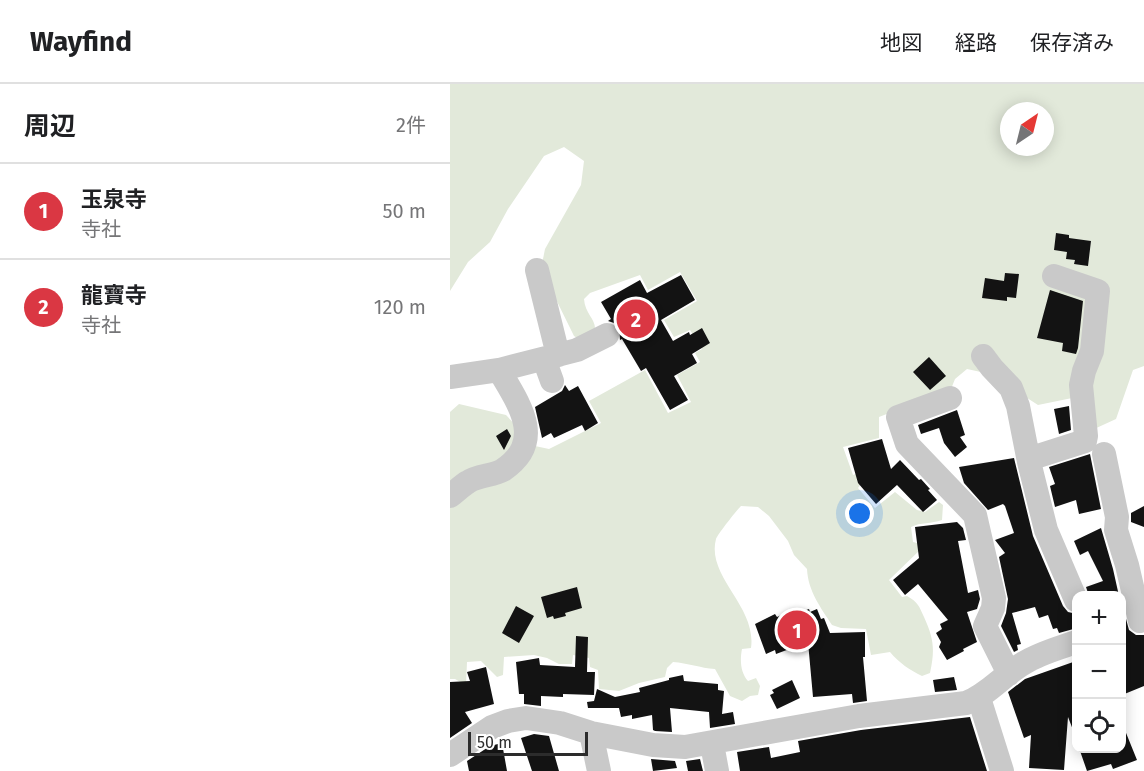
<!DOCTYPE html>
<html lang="ja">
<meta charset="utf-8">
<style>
:root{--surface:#fff;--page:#f2f2f2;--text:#202124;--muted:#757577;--line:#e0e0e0;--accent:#da3743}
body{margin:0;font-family:"Fira Sans","Noto Sans JP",sans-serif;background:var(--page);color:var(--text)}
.controls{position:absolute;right:18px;bottom:18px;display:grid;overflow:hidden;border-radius:12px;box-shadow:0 3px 15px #0003}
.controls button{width:54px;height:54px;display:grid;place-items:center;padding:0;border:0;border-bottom:2px solid var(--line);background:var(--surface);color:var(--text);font:30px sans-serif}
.compass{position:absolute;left:550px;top:18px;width:54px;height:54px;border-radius:50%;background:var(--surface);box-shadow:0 3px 15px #0003;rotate:35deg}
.scale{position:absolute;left:18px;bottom:15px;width:120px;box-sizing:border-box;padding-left:6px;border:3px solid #2c2c2c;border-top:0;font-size:16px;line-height:21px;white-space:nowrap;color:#2c2c2c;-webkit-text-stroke:4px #fff;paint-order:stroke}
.you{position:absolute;left:410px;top:430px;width:21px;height:21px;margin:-15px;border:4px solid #fff;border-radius:50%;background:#1a73e8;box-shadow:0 0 0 9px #1a73e833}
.badge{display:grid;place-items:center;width:39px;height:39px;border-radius:50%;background:var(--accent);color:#fff;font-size:20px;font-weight:700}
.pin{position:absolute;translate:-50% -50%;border:3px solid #fff;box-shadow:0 2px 6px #0006}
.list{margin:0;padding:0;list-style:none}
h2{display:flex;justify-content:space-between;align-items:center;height:78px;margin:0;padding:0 24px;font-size:26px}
h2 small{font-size:20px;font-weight:400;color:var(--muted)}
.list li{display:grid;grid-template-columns:39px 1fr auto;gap:18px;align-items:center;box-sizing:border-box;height:96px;padding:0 24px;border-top:2px solid var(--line)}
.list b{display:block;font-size:22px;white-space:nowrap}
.list p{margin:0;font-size:20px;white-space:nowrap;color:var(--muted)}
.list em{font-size:20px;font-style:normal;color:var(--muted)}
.icon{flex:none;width:33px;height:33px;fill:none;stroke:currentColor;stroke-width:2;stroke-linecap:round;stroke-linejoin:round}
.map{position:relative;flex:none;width:694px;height:687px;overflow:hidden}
header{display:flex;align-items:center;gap:36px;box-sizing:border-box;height:84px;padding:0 30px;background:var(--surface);border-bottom:2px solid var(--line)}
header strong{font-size:28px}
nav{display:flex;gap:33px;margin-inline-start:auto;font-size:21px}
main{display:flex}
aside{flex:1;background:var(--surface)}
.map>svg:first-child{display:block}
.green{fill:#e2e9da;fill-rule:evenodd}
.building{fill:#131313}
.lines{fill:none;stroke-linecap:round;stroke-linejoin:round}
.minor{stroke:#c9c9c9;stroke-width:24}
</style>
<header>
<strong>Wayfind</strong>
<nav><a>地図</a><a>経路</a><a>保存済み</a></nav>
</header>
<main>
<aside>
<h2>周辺<small>2件</small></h2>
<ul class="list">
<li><span class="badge">1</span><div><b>玉泉寺</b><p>寺社</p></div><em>50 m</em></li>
<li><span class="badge">2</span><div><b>龍寶寺</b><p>寺社</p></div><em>120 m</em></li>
</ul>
</aside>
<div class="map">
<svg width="694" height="687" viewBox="0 0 694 687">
<rect width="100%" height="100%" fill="#fff"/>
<!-- green -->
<path class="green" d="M0,0H694V282L683,286L666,335L642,346L627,313L588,321L540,290L517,285L505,295L501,305L429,333V354L393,363L403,391L411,388L415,395L408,404L425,424L445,408L467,426L475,428L489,418L493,421L492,436C481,440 471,438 461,443L463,458L471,460V465L439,496L452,513L457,512C468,518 469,522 474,533C484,555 485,566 480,589L472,592C460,586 449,579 440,568L421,571L416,545L391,544L382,541C371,524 358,507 357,485L344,471L338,457L319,432L308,423L291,422C286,427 268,450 266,455C256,493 307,522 301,564L292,565C290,575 290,588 298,597L306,594L310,602L308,611L300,612L292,617L280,612L265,585C250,584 238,579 223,578L217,584L215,593L189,599L169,607L149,605L148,586L140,583L139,574L123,571L122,580H109L97,574L84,571L54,573L53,591L47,593L31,577L17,578L16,601L5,595H0V328L9,320L56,331L85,362L99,365L151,339L139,317L195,286L218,329L241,318L227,291L250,278L245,269L252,265L240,246L224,253L214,236L247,217L230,188L198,206L190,191L140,209L134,215C135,230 146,235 145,246L129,255L124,252L91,185L95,165L131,101L134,77L114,63L94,72L58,125L40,158L18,178L0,207ZM559,27H595V63H559Z"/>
<!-- building -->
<path class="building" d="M606,149L619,151V154L641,157L638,182L624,180L625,176L616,175L617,168L604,166Z
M555,189L569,190L566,214L557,213V217L532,214L535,194L554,197Z
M231,191L245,216L211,236L223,257L239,248L240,251L252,244L260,259L242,270L247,279L224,292L238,316L220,326L196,284L191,287L172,255L170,256L169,244L164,239L158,237L161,235L151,218L190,196L197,209Z
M600,206L633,217L628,264L626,270L612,267L613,259L587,254Z
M479,273L496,292L480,306L463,288Z
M115,301L119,307L128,302L148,339L135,347L132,341L104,354L101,349L92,354L85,323L112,307Z
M619,322L621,346L609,350L604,325Z
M507,326L515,351L510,353L517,363L505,373L494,359L489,344L471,350L468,341Z
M57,345L61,352L54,366L46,352Z
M432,355L441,385L450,376L469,396L471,395L480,405L478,406L487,416L473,428L447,401L426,420L408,399L398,364Z
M640,370L651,425L629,430L626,416L605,423L600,402L605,400L599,383Z
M564,374L583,452L613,522L618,528L627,530V544L609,549L607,544L603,545L598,531L589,534L585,523L562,529L571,560L567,561L568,566L564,568L551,542L556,529L558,515L549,473L555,469L545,456L564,449L555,422L553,420L538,426L514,399L509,383Z
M694,422V443L681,438V429Z
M507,438L513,444L516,456L508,457L518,509L528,506L530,515L527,525L517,528L527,558L513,565L514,567L497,576L489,563L491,558L486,549L492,545L490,540L498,536L468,500L455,511L443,496L469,474L465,443Z
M651,444L663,485L669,512H639L636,503L653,497L638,467L630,471L624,457Z
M127,503L132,524L115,529L116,532L104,535L103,532L97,534L91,513Z
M672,520L679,546L686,551H694V602L672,611Z
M66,522L84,532L69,559L52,549Z
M359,525L360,528L367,525L371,535L374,534L380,549L415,548V573H413L417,617L403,619L402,610L363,613L358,558L326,570L325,566L316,570L305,540L325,530L327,533L336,529L338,533Z
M126,552L138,553L137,588H145L144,611L113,610V613L91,612V622L74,620V610H69L66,578L89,574L90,581L125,583Z
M626,577V651H625L618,633L614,686L579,684L581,651L574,654L558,608L575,595Z
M36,583L44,620L15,628L22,639L0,654V598L20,597L17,588Z
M233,591L234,597L268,600V606L274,607L272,630L283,628L285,640L260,644L259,628L220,624L222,648L205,647L203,646L202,631L182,635V631L171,633L169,624H138L137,618L144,617L147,605L165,613L190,608L189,604L219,596V594Z
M504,593L507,606L485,608L483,596Z
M342,596L350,614L327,625L320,611L324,609L322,606Z
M520,633L537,687H290L287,668L319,663L321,674L350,668L348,657L411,646Z
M672,639L687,676L663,685L661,680L637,687L629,664H672Z
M84,650L99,652L109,687H82L71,654Z
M52,659L57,687H19L17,677L40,662Z
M201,675L225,677L227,684L203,687Z
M250,675L253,687H238L236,677Z"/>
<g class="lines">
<!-- minor -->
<path class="minor" d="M87,186L108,271
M533,272L542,284L561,304L568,322L579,378L596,446L626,516
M94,275L102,297
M0,293L49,286L127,266L157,251
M500,314L448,333L457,360L525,431L544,514L543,524L535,542L559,590
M654,370L667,433L666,446L677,481L690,537
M579,378L585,373L635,357L636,352L631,301L634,287L642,267L648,207L604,192
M0,412C6,408 11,402 18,398C28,391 43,392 53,386C96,357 69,320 49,286
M529,614L552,687
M141,649L149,687
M262,660L267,687
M0,671L42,643L58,637L76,634L110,639L141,649L203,661L235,663L409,632L516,619C539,610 553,591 574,579C590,569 609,564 626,558"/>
</g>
</svg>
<div class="controls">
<button>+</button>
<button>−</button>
<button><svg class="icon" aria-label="locate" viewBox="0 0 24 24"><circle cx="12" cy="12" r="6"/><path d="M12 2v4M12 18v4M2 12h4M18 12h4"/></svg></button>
</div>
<svg class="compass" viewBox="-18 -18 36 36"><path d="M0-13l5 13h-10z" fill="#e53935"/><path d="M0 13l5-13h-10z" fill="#757577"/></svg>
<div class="scale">50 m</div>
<div class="you"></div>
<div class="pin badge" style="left:347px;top:546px">1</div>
<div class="pin badge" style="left:186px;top:235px">2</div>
</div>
</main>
